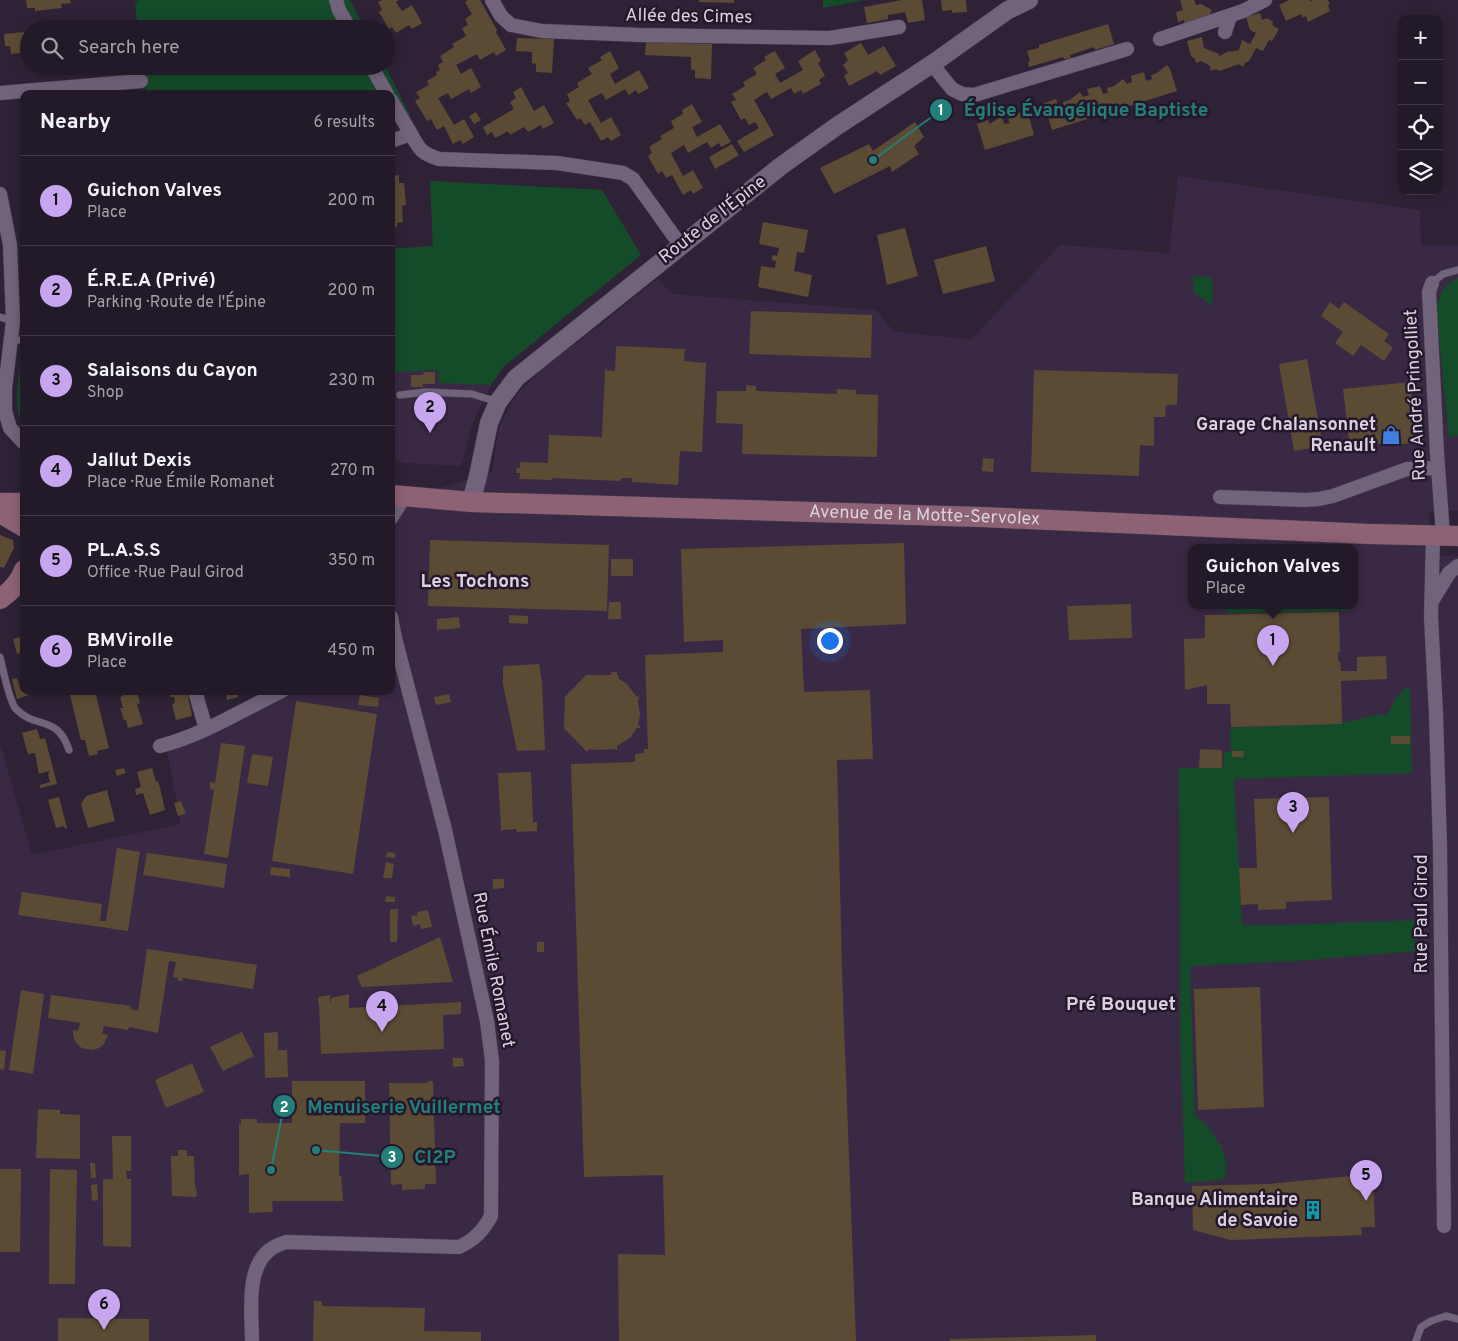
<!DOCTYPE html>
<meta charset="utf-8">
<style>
:root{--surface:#231a29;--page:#2f2735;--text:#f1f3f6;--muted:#a3a1a8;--line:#403846;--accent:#c7a6ef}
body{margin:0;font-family:Overpass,sans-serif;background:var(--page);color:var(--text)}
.controls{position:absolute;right:15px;top:15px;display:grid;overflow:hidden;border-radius:10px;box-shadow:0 2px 12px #0003}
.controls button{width:45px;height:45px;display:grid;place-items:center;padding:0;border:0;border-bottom:1px solid var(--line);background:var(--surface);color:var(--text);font:25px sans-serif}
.you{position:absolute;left:829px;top:640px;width:18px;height:18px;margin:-12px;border:4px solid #fff;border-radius:50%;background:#1a73e8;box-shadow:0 0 0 8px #1a73e833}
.badge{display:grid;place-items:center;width:32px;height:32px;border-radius:50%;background:var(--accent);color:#111;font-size:16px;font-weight:700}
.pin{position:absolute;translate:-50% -41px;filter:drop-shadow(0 1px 2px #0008)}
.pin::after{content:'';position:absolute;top:26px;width:18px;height:15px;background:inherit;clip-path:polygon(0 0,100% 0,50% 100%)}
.popup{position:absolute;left:1188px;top:544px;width:170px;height:65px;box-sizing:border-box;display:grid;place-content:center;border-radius:10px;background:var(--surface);filter:drop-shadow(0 1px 4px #0005);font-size:16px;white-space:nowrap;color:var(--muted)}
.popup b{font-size:19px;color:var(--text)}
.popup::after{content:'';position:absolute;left:50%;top:100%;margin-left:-10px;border:10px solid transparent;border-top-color:var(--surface)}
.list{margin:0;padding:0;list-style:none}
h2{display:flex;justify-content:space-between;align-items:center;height:65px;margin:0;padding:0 20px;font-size:21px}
h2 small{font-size:16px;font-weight:400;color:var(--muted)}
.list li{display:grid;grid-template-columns:32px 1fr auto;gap:15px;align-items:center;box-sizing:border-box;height:90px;padding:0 20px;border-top:1px solid var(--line)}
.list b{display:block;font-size:19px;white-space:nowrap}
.list p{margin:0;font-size:16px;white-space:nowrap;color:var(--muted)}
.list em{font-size:16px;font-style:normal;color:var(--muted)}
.icon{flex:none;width:28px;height:28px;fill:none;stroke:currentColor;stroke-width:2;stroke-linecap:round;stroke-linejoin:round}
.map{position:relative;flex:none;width:1458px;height:1341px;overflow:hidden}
.search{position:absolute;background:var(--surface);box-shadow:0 2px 12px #0003;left:20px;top:20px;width:375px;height:55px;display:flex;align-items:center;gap:12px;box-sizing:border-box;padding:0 18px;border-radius:28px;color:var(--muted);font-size:19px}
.panel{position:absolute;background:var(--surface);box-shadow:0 2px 12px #0003;left:20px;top:90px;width:375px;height:605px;border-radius:10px}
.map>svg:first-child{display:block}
.built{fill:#3a2944;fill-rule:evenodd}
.green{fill:#144c2a}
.building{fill:#5b4b34}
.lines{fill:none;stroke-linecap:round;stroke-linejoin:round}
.service-casing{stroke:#4a3e50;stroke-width:8}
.minor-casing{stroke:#4a3e50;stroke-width:15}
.tertiary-casing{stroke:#4a3e50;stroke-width:19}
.secondary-casing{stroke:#4a3e50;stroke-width:21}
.service{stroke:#71637b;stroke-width:7}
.minor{stroke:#71637b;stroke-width:14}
.tertiary{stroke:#71637b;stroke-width:18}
.secondary{stroke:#8e6275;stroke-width:20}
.labels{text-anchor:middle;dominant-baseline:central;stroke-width:5;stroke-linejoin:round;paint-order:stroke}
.street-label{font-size:18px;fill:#dad1df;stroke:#25182d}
.poi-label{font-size:18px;font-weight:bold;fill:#dad1df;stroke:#25182d;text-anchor:end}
.neighbourhood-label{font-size:19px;font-weight:bold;fill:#dad1df;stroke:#25182d}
.leader{fill:none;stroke:#237f79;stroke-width:2}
.callout-dot{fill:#237f79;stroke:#25182d;stroke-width:2}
.mark-label{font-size:15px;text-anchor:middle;font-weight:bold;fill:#fff}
.callout-label{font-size:19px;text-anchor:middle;font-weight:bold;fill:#237f79;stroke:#25182d;stroke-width:5;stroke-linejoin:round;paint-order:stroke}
</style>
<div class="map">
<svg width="1458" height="1341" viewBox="0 0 1458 1341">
<rect width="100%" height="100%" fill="#2f2237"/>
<!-- built -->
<path class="built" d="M1178,176L1420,210L1421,245H1458V511H1429L1431,555L1458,556V1341H0V743L32,855L181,824L166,745L275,691H391V504L492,472L499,427L516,395L547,365L601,325L657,279L673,294L876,310L893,331L971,340L1060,245L1169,253ZM1192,547H1354V605H1192Z
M430,181L602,190L641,255L503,367L491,385L474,419L461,466L406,463L391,459V249L433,246Z"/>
<!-- green -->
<path class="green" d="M138,0H350L365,29H138L135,4Z
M823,0H865L823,8Z
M143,66H385L410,115L391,116V94H146Z
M430,181L602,190L641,255L503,367L491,385L439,383L438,370L391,372V249L433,246Z
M1194,276L1210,277C1215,285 1211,296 1213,306L1194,293L1193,278Z
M1458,278V435L1449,438L1436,308C1441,295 1443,283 1458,278Z
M22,353H24V424C11,409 20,371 22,353Z
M1226,605H1347V611L1226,613Z
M1410,687L1412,773L1234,779L1242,925H1287L1414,920L1416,951L1297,961L1190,966L1195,1116C1203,1120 1207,1126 1212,1133C1223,1148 1230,1162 1224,1180L1185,1183L1180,1035L1179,768H1223L1224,752H1231L1230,728L1347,722L1375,715H1385L1389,712L1396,698L1403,690Z"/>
<!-- building -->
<path class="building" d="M26,0H70L71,3L61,4L62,8L35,11V8H27Z
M382,0H399L396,2L402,11L412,5L422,23L412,29L409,25L396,33L392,27L389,29L379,12L382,10L378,2Z
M468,0H480L497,30L496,32L506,50L496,56L494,52L480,60L477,54L456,65L461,74L471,68L481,87L471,93L469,89L451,99L448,93L438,98L454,125L464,119L474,137L463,144L460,140L453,144L444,126L437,130L431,119L427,121L415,101L420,98L416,92L429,85L427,81L437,75L436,72L440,70L438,65L443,62L440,56L454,47L452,44L466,36L462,28L468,25L465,19L472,14L465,2Z
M699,0H734V3L699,2Z
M902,0H922L925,20L908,23L905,12L888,15V19L867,23L864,7Z
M941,0H966L967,12L952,13V10L942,11Z
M1180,0H1194L1196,5L1201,4L1212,10L1205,23L1185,25L1184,20L1178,22L1176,12L1183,10Z
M1289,0H1309L1311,1L1314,0H1328L1330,4L1328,5L1330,11L1308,22L1306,16L1303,18L1301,14L1286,21L1279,5Z
M1260,13L1262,20L1267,18L1273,22L1272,25L1279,29L1272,41L1269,40L1263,51L1256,48L1249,61L1245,63L1243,67L1239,64L1219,71L1216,69L1211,71L1210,66L1201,61L1196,63L1195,59L1191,56L1187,41L1202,37L1204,48L1219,54V56L1229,51L1230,52L1239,50L1242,40L1250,44L1256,33L1250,30L1246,17Z
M104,22H108L109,29H92V23Z
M1108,24L1114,44L1095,50L1094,47L1070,55L1071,58L1064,59L1063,57L1029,67L1028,62L1030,61L1027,51L1039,48V45Z
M25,32L26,43H29V52L11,54L10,46H5L4,34Z
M517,38L554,39L552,73L536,72V64L532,63V52L516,51Z
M646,42L712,44L711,79L695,78V70H691V57L645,55Z
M861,43L868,55L884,46L896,66L880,75L877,71L849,86L844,76L848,73L843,65L848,60L844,53Z
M815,50L821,61L818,63L825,76L819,80L821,84L803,94L801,90L794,94L791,88L771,99L767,92L754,100L774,135L744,152L737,141L759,128L755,122L749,125L745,118L741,120L731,102L736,100L732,94L745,86L743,82L757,74L753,68L766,60L764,57L775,51L785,68L775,74L780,83L803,70L798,61Z
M610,51L619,68L610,74L615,84L639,70L649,88L638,94L636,90L629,95L625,89L606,100L602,93L588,100L601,123L611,117L621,135L611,141L608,137L601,141L590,122L585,125L580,118L577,120L566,103L570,101L567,94L579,87L577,83L592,74L588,68L602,60L600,57Z
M1167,65L1170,69L1177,91L1052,130L1044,103L1056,99L1059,108L1064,106L1063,102L1070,100L1080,92L1083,97L1089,95L1087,89L1100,86L1103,94L1108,93L1107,88L1114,86L1123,79L1127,84L1132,82L1131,76L1144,72L1146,81L1152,79L1151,75L1157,73Z
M521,87L534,111L544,105L554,123L543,129L541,125L528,132L524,127L510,135L508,131L495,138L492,132L487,135L483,127L514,109L510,102L516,98L513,92Z
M692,104L702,122L692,127L697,137L720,124L731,142L721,147L719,143L711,148L707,142L688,153L684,145L671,153L683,176L693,170L703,188L693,194L691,190L683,195L672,175L666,178L662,171L658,174L648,156L652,153L649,147L662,139L660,136L674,128L671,121L683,114L682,110Z
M1025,109L1028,113L1034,135L985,150L977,124L988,120L990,124L1002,116L1004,124L1010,123L1008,119L1015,116Z
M476,112L481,120L474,124L469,116Z
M915,122L924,137L914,146L919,154L892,172L890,166L834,194L820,168L869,144L873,151Z
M732,144L739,155L715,169L709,157Z
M399,175V183H404L406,205L402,206L403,222L397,223V227L391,228V176Z
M763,222L808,230L804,253L797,252L794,271L812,275L808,297L758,287L761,266L775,268L776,261L772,260V255L777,256L779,248L759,244Z
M905,228L918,276L887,285L877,235Z
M986,246L995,281L943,294L934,260Z
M1330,302L1339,309L1344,302L1389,334L1384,341L1393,348L1384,361L1361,345L1353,356L1335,343L1343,332L1321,316Z
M751,311L872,315L871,358L749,354Z
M616,346L685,349L684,361L706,363L702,452L680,451L678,485L632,482V478H621V481L552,478V480L519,479L520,473H516L517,468H520V462L548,463L549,435L602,437L605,370L615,371Z
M1307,359L1323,446L1294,451L1279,364Z
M1034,370L1178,374L1177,405H1166L1165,417H1154V446L1140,445L1139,476L1031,472Z
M424,372H435V384H423V387H411V375H423Z
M1410,382L1416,439L1414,443L1394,445V442L1350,447L1343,389Z
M746,385L756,386V391L837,394V389L856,390V394L878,395L877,457L742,454L743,424L716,423L717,391H746Z
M983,458L994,459L993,472L982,471Z
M0,535L13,540L14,548L4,568L0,567Z
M430,540L609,545L607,611L428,606Z
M904,543L906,624L801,629L804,692L870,690L873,759L837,760L842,971L856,1341H619L618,1254L665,1255L663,1175L584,1177L571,764L635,762V754L644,753V749H648L645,655L723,652V640L684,642L681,549Z
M611,559H633V576H611Z
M609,602H621V619H608Z
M1131,604L1132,638L1069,640L1067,606Z
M1339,612L1340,652H1338V661H1340L1341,671H1357V657L1386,656L1387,679L1341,681L1342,724L1231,727L1230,704H1207V685L1185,690L1184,639L1205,638V615Z
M509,615L528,616V624L509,623Z
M459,617L460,628L437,630V619Z
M24,636V652L17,654L13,639Z
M539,664L542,683L545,750L517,751L503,684V666Z
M611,672H617V675L619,676L618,678L627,684L636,696L640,697L638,700L640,715L638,725L640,726V728H637L630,738L617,746V750L613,749L597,750L589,749V751H586L564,728L565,697L586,675H611Z
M17,678L21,691H41L17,699L12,679Z
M69,691H95L109,748L97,751L98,754L89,756L85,740H81Z
M122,691H137L140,703L137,704L143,724L128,728L126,720H124L120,708H123L120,697L123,696Z
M169,691H187L192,716L176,720L172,704L175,703L174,697H170Z
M226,691H251V692L238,695V697L227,700Z
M449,694L451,702L436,705L434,697Z
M360,695L379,698L378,707L358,705Z
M296,701L377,714L353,874L272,861Z
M37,729L40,739L45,738L57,784L40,788V785L50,782L48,774L49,773V771L39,774L35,753L28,754L22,733Z
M1391,736H1410V744H1391Z
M221,743L245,746L228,858L204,854L214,790L210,789V782L215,783Z
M1200,749L1222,750V768H1199Z
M1232,751H1244L1243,757H1232Z
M252,754L273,757L268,786L247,783Z
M124,768L126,773L117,776L115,770Z
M152,768L156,782L158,781L160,788L165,810L150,815L143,793L136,795L135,789L141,787L137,772Z
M529,772H531L533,822H537V831L517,832L516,829L501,830L498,773Z
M107,790L115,821L88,828L81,804L86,796Z
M59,797L67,828L65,829L64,826L56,828L48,800Z
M1329,797L1332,900L1286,902V909L1258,910V904L1241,905L1239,868H1257L1254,799Z
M181,801L186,814L178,816L174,803Z
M117,848L140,852L128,931L18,915L22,892L102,904L100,921H106Z
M387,852L395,853V858L386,857Z
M147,853L227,864L224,888L143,875Z
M386,862L394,864L392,878H383Z
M271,867L290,869V877L270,875Z
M493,879H504V888L493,889Z
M386,896L395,897V902H385Z
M390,909H398L397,942H390Z
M428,910L432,927L421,929L420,924L413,926L411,916L418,915L417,912Z
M440,937L453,982L362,987L357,976Z
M537,942H544V952H537Z
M147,949L257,965L253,989L183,978L182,981H178V978L173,977L176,962L169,961L158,1033L129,1027L128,1030L104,1026L102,1034L108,1035L104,1044L99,1048L93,1050L85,1049L80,1047L75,1041L73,1035V1030L78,1031L80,1023L48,1018L51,995L131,1006V1009L138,1011Z
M1260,987L1264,1107L1198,1110L1194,989Z
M21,990L44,994L33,1074L9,1070Z
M349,994V1008L461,1002V1014L443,1015L444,1049L321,1054L319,1003H318V997L330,995V1002H331V998Z
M242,1032L254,1056L223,1071L210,1047Z
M278,1032V1050H287L288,1077L265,1078L264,1033Z
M0,1050L6,1051L4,1070L0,1069Z
M453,1058H463L464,1066L453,1067Z
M192,1063L204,1092L166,1108L155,1080Z
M292,1081H365V1123H340L339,1176H341L343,1201H272L273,1212L249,1213V1174L239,1175V1124H241V1119H257V1123H292Z
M427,1081H432L433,1083L436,1184H425V1189L402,1190V1184L391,1185L389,1083H428Z
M38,1109L60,1110V1114L80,1115V1159L36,1158Z
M112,1136H131V1171H126L127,1179H131V1247L103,1246V1179H113Z
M178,1150H187V1156H194L195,1188H196L197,1197L172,1196L171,1156H178Z
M90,1163H95L96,1178H91Z
M0,1169H21L20,1252H0Z
M50,1169L77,1170L75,1284H49Z
M1373,1174L1375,1227H1361L1362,1235L1231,1240L1193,1230L1192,1186L1267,1184Z
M97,1184L98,1200L92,1201L91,1185Z
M314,1301H322V1306L425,1308L424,1331L481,1332V1341H313Z
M58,1318L149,1319V1341H58Z
M1096,1335V1341H950V1339Z"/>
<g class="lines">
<!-- service casing -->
<g class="service-casing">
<path id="service" d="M1432,283L1443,274L1458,270
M0,317L13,321
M11,340H24
M400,395L426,392L472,394L498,402
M0,657C3,669 9,701 16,709C36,730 57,714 69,750
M1416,1341L1421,1327L1431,1321L1446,1316L1458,1319"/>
</g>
<!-- minor casing -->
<g class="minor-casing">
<path id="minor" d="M336,0L339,10L350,29
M492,0L501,16L511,25L542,31L640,35L830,38L899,27
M1225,32L1230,16
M1160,39L1243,11L1265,0
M932,64L952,89L962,94L974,95L1127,49
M371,66L387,94
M0,93L141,81
M391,100L411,134L391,141
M411,134C420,150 421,153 439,159L557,163L623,173L633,179L681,246
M0,194L10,245L13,321L5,389V411L10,428L24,443
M1432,283L1429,292L1437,453L1443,535
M1220,497L1304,500L1319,499L1333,496L1407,469L1438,468
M391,518L405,496
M1433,535L1431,617L1436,714L1440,847L1444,1226
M1432,601L1449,573L1458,566
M195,691L206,729
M160,746C203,735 242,710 282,691
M252,1341C252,1313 245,1267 271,1249C275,1246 281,1244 286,1242L459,1247C474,1240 483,1231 491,1216L492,1061L487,1021L445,830L395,638L391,617"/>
</g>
<!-- tertiary casing -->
<g class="tertiary-casing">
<path id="tertiary" d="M471,502L478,476L489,423L498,402L516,378L781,166L837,126L932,64L1008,10L1029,0"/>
</g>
<!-- secondary casing -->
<g class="secondary-casing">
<g id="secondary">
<path id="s1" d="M391,495L471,502L981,517L1370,534L1458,536"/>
<path d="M0,503H24"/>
<path d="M0,513L24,527"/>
<path d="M0,599C10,592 20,581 24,570"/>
</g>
</g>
<!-- service -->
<use href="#service" class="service"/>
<!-- minor -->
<use href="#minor" class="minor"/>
<!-- tertiary -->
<use href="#tertiary" class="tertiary"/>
<!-- secondary -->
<use href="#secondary" class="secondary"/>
</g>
<!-- icons -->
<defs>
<g id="shop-bare" transform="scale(1.5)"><path d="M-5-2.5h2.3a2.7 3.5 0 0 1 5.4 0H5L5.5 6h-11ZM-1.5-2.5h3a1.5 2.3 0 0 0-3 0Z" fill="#3f7fe0" stroke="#25182d" stroke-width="2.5" paint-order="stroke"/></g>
<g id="building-bare" transform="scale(1.5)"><path d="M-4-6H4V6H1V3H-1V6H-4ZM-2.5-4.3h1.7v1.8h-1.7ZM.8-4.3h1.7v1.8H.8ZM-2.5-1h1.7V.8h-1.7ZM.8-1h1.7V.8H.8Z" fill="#0f9aa8" stroke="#25182d" stroke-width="2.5" paint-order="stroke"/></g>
</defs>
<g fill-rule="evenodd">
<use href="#shop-bare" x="1391" y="435"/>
<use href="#building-bare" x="1313" y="1210"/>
</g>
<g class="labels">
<!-- street labels -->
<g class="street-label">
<text transform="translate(689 17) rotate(1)">Allée des Cimes</text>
<text transform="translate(713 220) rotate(-38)">Route de l'Épine</text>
<text transform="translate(1416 395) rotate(-93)">Rue André Pringolliet</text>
<text stroke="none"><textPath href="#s1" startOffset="534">Avenue de la Motte-Servolex</textPath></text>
<text transform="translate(1422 914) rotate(-90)">Rue Paul Girod</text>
<text transform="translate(493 970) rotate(79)">Rue Émile Romanet</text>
</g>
<!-- poi labels -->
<g class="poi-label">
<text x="1376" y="425">Garage Chalansonnet<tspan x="1376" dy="21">Renault</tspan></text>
<text x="1298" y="1200">Banque Alimentaire<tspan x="1298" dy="21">de Savoie</tspan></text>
</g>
<!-- neighbourhood labels -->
<g class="neighbourhood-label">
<text x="475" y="582">Les Tochons</text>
<text x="1121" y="1005">Pré Bouquet</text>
</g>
</g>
<!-- callouts -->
<path class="leader" d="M873 160L941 110M271 1170L284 1106M316 1150L392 1157"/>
<g class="callout-dot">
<circle cx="873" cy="160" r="5"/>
<circle cx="271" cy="1170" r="5"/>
<circle cx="316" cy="1150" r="5"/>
<circle cx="941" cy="110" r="12"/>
<circle cx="284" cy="1106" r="12"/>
<circle cx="392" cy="1157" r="12"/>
</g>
<g class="mark-label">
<text x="941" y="115">1</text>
<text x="284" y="1112">2</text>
<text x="392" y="1162">3</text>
</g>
<g class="callout-label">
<text x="1086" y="116">Église Évangélique Baptiste</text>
<text x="404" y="1113">Menuiserie Vuillermet</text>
<text x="435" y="1163">CI2P</text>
</g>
</svg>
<div class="controls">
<button>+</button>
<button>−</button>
<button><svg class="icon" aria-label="locate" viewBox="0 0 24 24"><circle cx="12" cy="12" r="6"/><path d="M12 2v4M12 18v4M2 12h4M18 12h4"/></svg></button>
<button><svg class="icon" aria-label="layers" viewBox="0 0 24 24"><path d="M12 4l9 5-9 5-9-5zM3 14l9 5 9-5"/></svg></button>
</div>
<div class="you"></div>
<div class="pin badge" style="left:1273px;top:666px">1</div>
<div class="popup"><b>Guichon Valves</b>Place</div>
<div class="pin badge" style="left:430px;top:433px">2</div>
<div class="pin badge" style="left:1293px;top:833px">3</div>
<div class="pin badge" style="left:382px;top:1032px">4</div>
<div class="pin badge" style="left:1366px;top:1201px">5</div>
<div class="pin badge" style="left:104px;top:1330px">6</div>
<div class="search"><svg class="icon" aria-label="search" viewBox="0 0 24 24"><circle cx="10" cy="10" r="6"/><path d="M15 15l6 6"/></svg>Search here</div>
<section class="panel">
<h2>Nearby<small>6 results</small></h2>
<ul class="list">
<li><span class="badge">1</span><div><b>Guichon Valves</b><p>Place</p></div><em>200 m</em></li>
<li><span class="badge">2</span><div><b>É.R.E.A (Privé)</b><p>Parking · Route de l'Épine</p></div><em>200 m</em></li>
<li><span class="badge">3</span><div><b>Salaisons du Cayon</b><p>Shop</p></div><em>230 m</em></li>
<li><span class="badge">4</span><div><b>Jallut Dexis</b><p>Place · Rue Émile Romanet</p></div><em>270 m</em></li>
<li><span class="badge">5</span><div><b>PL.A.S.S</b><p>Office · Rue Paul Girod</p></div><em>350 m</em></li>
<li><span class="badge">6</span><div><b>BMVirolle</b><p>Place</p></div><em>450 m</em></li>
</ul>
</section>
</div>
